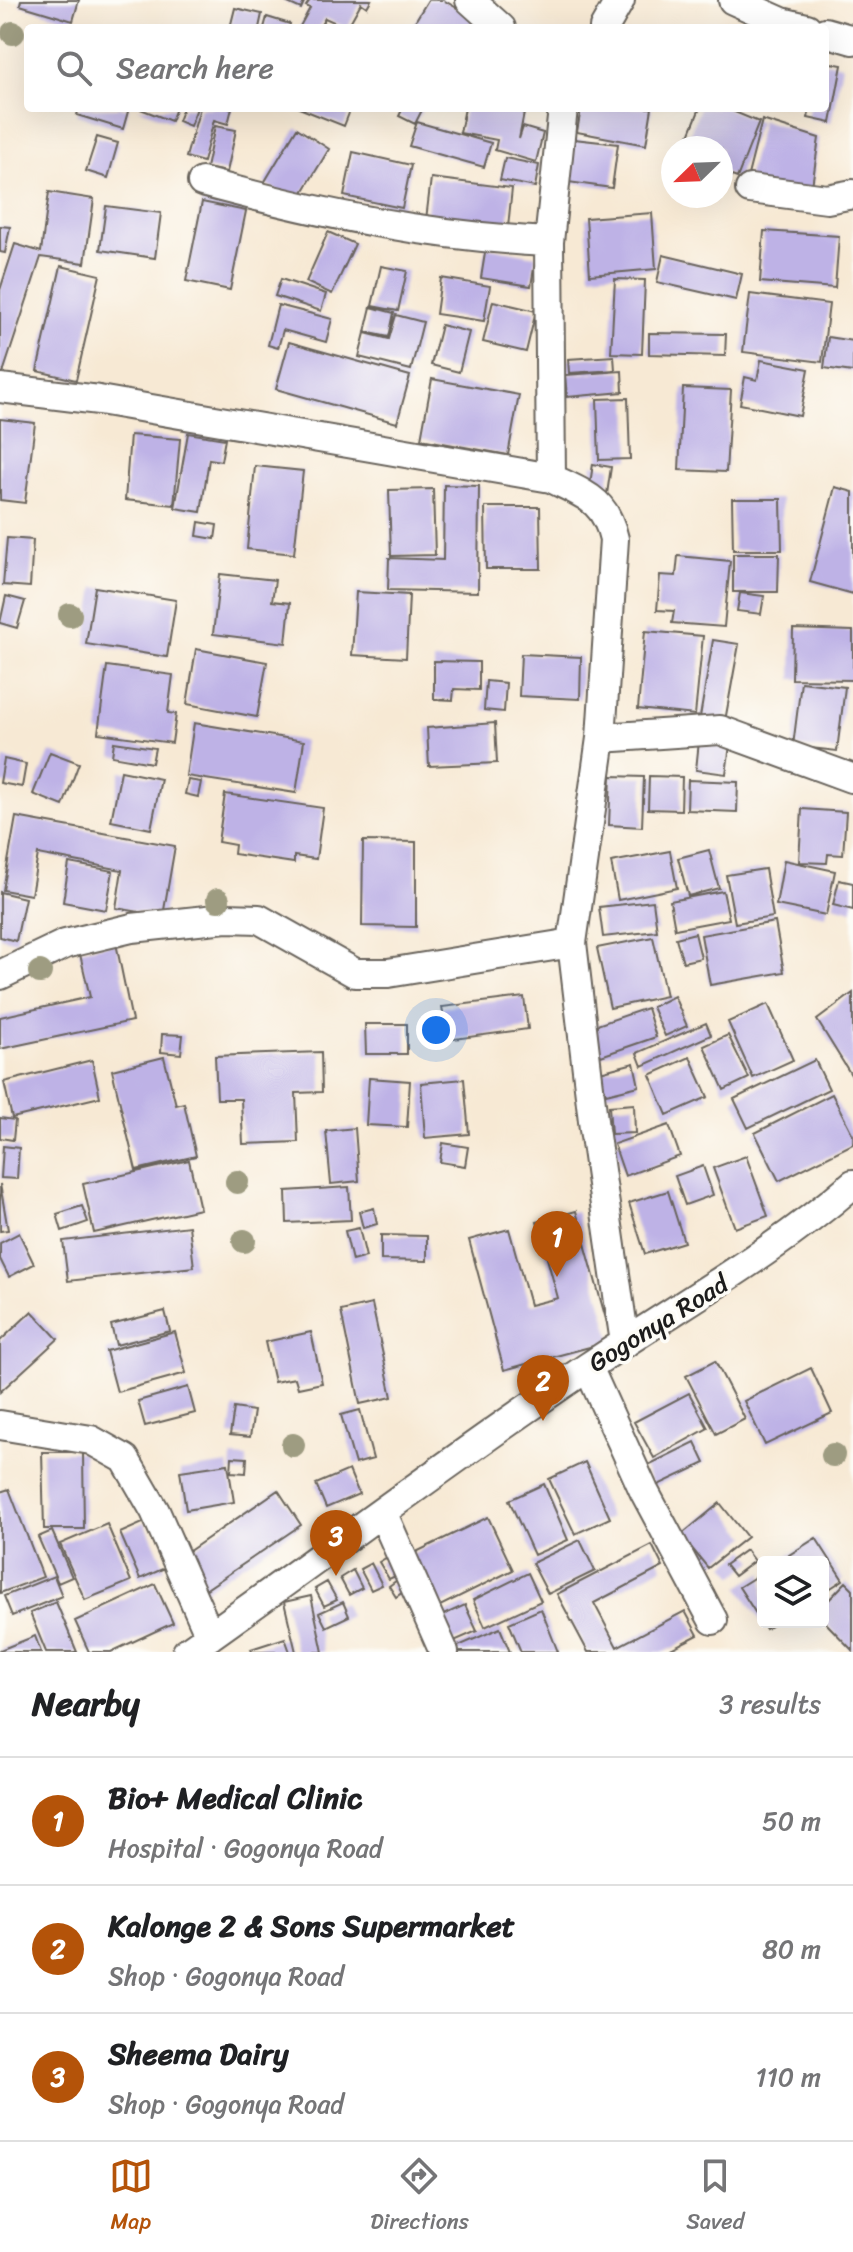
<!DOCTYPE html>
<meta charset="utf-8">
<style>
:root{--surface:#fff;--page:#f2f2f2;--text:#202124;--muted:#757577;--line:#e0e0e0;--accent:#b45309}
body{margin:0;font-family:Sriracha,sans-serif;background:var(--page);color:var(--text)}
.controls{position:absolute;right:24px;bottom:24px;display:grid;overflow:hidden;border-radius:8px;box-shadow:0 8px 32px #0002}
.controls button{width:72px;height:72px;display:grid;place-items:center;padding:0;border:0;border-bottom:2px solid var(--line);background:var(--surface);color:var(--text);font:40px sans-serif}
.compass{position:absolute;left:661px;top:136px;width:72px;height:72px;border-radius:50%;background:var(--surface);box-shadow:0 8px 32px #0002;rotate:247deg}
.you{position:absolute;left:436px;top:1030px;width:28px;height:28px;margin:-20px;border:6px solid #fff;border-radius:50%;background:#1a73e8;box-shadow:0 0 0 12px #1a73e833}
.badge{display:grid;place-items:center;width:52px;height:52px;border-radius:50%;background:var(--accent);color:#fff;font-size:26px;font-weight:700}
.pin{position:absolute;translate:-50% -66px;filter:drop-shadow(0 2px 4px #0008)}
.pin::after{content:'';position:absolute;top:42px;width:28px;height:24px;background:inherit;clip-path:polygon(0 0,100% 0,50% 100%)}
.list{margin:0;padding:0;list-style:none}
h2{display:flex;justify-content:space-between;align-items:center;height:104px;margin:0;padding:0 32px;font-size:34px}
h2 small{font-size:26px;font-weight:400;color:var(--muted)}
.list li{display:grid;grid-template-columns:52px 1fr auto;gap:24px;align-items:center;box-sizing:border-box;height:128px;padding:0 32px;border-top:2px solid var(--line)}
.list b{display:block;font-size:30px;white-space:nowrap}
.list p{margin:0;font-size:26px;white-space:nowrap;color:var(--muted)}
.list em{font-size:26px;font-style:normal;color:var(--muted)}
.icon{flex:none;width:44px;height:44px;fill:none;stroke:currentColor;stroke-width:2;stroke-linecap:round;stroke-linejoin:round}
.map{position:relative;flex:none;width:853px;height:1652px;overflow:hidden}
.search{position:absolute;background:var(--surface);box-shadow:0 8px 32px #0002;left:24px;right:24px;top:24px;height:88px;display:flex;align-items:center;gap:20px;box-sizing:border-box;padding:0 28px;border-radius:8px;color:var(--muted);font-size:30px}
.sheet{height:488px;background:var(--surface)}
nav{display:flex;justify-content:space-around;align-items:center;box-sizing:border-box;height:112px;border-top:2px solid var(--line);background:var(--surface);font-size:22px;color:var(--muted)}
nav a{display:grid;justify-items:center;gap:4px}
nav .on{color:var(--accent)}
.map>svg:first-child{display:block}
.building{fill:#beb2e6}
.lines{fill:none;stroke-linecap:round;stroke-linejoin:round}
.minor-casing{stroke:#69645c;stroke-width:32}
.minor{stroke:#fff;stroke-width:28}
.tree{fill:#9e9c81}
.labels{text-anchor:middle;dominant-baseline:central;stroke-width:7;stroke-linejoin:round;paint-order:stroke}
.street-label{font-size:26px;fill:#1c1c1c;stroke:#fdfcf7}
</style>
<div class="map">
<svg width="853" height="1652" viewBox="0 0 853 1652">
<rect width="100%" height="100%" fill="#fdfcf7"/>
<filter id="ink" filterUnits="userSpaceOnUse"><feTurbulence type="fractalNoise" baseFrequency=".0125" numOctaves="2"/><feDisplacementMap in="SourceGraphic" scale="16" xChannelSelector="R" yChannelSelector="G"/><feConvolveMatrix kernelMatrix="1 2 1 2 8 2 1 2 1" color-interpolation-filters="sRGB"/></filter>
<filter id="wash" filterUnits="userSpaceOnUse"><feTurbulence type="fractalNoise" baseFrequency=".006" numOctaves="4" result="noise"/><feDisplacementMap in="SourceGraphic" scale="32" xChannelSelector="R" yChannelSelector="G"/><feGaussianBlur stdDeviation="1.8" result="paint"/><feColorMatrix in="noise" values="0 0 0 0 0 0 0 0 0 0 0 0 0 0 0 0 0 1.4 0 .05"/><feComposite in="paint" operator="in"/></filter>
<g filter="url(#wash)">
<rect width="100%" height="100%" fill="#f7e9d4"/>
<g id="blocks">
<!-- building -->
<path class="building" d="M21,0H79L73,21L20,5Z
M281,0H305L301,9Z
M310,0H371L367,7L361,3L347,28L325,18L319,28H299L310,8L306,6Z
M428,0H443L479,21L475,28H411Z
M235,8L262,14L259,28H230Z
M267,17L290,24L289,28H264Z
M825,62L842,65L831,123L808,118L810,108H825Z
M79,108H129L123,129L77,115Z
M138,108H176L171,121Z
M183,108H197L190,126L178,121Z
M200,108H232L228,124L214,120L203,162L186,157Z
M299,108H351L344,126Z
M403,108H423L415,124L399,116Z
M465,108H525L519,139L523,127L543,133L536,162L495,150L497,140L460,133Z
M581,108H652L646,145L577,132Z
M700,108H725L759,122L737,178L721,172V148H684Z
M762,120L819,138L811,193L746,183Z
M417,122L491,143L484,167L409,146Z
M215,126L236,130L227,172L206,168Z
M297,128L329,149L297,202L264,183Z
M97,137L118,143L108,178L86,171Z
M574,139L618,144L612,188L568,182Z
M353,152L411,165L402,208L344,196Z
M505,158L539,165L535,187L500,180Z
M431,178L512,188L507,237L425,228Z
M49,192L94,199L85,263L41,257L0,382V290L15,244L41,252Z
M202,202L246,211L230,290L186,281Z
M106,206L161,213L155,258L100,250Z
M652,213L656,269L590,275L586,218Z
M0,226L10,227L5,253L0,252Z
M764,231L839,236L835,288L760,282Z
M328,232L355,244L332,294L306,282Z
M486,247L536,256L531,286L481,278Z
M663,255L742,274L736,300L657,282Z
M61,266L100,275L76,380L37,371Z
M381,266L407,271L398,311L372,306Z
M441,278L490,286L484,321L436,314Z
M281,279L326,294L321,311L275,296Z
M615,279L645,280L642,354L611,353Z
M750,294L829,304L822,362L743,352Z
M493,301L536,311L526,352L483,342Z
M278,305L332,319L326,342L283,330L278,348L268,345Z
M371,307L394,313L389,337L365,332Z
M396,315L423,322L411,370L359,357L365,333L389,339Z
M441,325L469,332L459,372L431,365Z
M649,333L726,334L725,356L649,354Z
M828,337L853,341V372L824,368Z
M289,342L410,376L397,423L276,389Z
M614,356L615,370L569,373L568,359Z
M761,360L809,369L800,416L740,404L745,377L757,380Z
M622,371L623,392L567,397L565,375Z
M432,379L519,395L508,455L421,439Z
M683,388L731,390L726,472L679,470Z
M628,398L630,459L599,460L597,399Z
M0,419L35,423L25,503L0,500Z
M188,433L225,439L221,461L209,459L201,512L175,508Z
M130,435L180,439L174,505L125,500Z
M593,464L611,467L607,494L589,491Z
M255,466L303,471L294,554L247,549Z
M444,485L479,486L478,592L388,590L389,558L443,560Z
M835,487L853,492V594L810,582Z
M433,489L435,555L391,556L389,490Z
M732,499H781L782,550H733Z
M485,507H540L541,569H486Z
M199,522L217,525L215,539L197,536Z
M7,538L33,540L30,587L3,585Z
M733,554H779L778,592H733Z
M678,556L730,561L724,627L672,623L674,611L657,610L660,575L676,576Z
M220,574L275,580L272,601L290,603L286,643L213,634Z
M95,587L176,600L167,657L86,644Z
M356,592L409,595L406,658L352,655Z
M740,593L764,596L761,614L737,611Z
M6,596L25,601L17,628L0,623Z
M793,629L853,631V680L792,679Z
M645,631L703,636L695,715L638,709Z
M713,640L739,644L725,721L700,717Z
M196,649L267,662L257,717L187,704Z
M521,654L581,657L580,699L519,696Z
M434,661L479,662V690L454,689L453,700L434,699Z
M107,666L173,675L168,713L176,714L172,743L98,733Z
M486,681L506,683L504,712L484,710Z
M801,682L845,687L837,751L793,746Z
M194,723L304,741L296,793L186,776Z
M495,723L497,763L429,766L427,728Z
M699,741L730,745L726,774L696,770Z
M114,742L155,748L152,763L112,756Z
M50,752L79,763L63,806L33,794Z
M4,759L26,764L22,787L0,783Z
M121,771L161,779L151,829L111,821Z
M611,776L644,777L642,827L609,825Z
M649,776L682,777L681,810L648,809Z
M188,780L201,782L198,797L185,794Z
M688,780L738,782L737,812L687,810Z
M225,794L323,808L316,859L294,856V863L234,854L235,845L218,842Z
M802,809L846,812L843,855L828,854L827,863L799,862Z
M16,817L175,846L163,916L116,908L122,870L38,854L31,895L3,890Z
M363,841L416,842V927L362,926Z
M709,850L719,888L688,896L678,858Z
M670,851L677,888L618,900L611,862Z
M784,860L835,871L826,915L776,905Z
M69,863L113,871L106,910L63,902Z
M765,869L773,917L735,923L726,875Z
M839,880L853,883V910L833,905Z
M723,891L729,919L675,929L670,901Z
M0,892L25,898L16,941L0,937Z
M653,901L657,931L603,937L599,907Z
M775,922L784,972L710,985L701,935Z
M695,933L701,958L683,962L676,938Z
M653,937L666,996L610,1008L597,948Z
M116,943L132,1021L0,1049V1017L90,997L79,950Z
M853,993V1078L817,1020Z
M674,996L687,1026L665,1036L652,1007Z
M524,997L528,1029L447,1040L442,1007Z
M768,1004L793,1060L753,1078L728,1022Z
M647,1008L656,1037L601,1056L591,1027Z
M706,1023L711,1035L642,1066L637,1053Z
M365,1024H407V1054H366Z
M162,1034L183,1035L181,1054L161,1052Z
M728,1035L749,1078L724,1090L704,1046Z
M321,1052L322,1092L296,1093L298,1142L243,1144L241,1099H217L215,1056Z
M164,1057L176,1105L184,1103L196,1156L136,1170L112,1070Z
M690,1057L708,1097L667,1115L650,1075Z
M92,1060L100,1097L12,1118L4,1082Z
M815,1060L829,1089L748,1128L734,1099Z
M634,1063L639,1086L606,1094L600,1072Z
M369,1078L410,1081L407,1127L366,1125Z
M464,1079L469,1134L425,1138L421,1083Z
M832,1094L853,1135V1144L779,1181L755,1133Z
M634,1104L635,1133L611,1134L609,1106Z
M0,1118L15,1120L13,1140L0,1138Z
M669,1125L680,1156L625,1176L614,1144Z
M355,1128L359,1181L331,1184L326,1131Z
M443,1143L468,1147L465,1166L440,1162Z
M3,1146L19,1148L17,1179L1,1178Z
M746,1156L768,1216L735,1228L713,1168Z
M189,1160L200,1209L94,1233L83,1184Z
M703,1166L713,1195L685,1205L675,1176Z
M0,1184L8,1230L0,1231Z
M349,1187L351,1220L287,1223L286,1191Z
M668,1191L684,1242L645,1254L629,1203Z
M82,1206L88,1222L62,1231L57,1214Z
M374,1208L377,1224L363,1228L359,1212Z
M576,1211L612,1341L504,1370L469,1240L509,1229L530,1305L558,1298L537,1222Z
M189,1226L194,1267L68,1281L63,1241Z
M359,1228L366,1257L352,1261L345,1231Z
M19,1233L34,1264L9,1277L0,1259V1243Z
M381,1235L427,1236V1261L381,1260Z
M372,1304L392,1397L360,1404L341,1311Z
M32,1311L58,1339L0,1392V1341Z
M165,1311L170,1331L116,1345L111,1325Z
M175,1332L186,1373L117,1392L106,1351Z
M311,1332L322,1383L298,1388L295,1378L274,1382L265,1342Z
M715,1361L745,1419L716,1434L686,1376Z
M811,1368L832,1413L765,1445L744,1401Z
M188,1387L195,1413L145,1426L138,1401Z
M689,1393L708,1428L654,1458L634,1422Z
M234,1408L254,1411L250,1437L230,1435Z
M360,1410L373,1459L355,1464L341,1415Z
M695,1442L705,1463L654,1487L644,1467Z
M42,1452H83L84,1529H44Z
M232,1457L247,1458L246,1473L231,1472Z
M585,1462L610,1518L575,1534L549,1479Z
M228,1464L234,1502L186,1510L180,1471Z
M349,1470L359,1494L326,1508L316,1484Z
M544,1484L568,1540L534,1555L509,1500Z
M9,1489L43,1577L0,1593V1492Z
M278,1490L301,1525L205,1590L182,1556Z
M720,1503L747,1537L708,1568L681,1535Z
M488,1517L513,1570L436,1608L410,1555Z
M145,1522L165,1568L140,1579L120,1533Z
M107,1524L131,1581L85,1600L60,1544Z
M52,1531L72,1577L58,1583L38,1537Z
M816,1538L843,1580L823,1593V1562H778Z
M580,1540L595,1571L548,1594L532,1563Z
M652,1545L663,1567L594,1603L617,1647L685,1611L698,1635L665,1652H588L557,1594Z
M746,1550L754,1561L734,1576L725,1565Z
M389,1556L400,1574L389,1579L379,1562Z
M371,1563L382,1585L371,1590L360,1569Z
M353,1570L362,1588L349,1595L340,1578Z
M763,1572V1622H777L766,1629L739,1587Z
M528,1573L541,1601L485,1627L473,1600Z
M54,1576L62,1596L12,1616L4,1596Z
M400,1578L407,1589L396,1597L389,1586Z
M327,1582L337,1600L324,1606L315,1589Z
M846,1582L853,1589V1651L823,1620V1606Z
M155,1584L173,1623L111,1652H89L75,1621Z
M311,1596L323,1652H296L284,1602Z
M56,1602L77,1652H46L30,1613Z
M343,1602L349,1616L326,1627L319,1613Z
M465,1605L477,1631L452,1642L441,1616Z
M541,1609L558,1652H521L509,1623Z
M500,1628L510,1652H458L456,1647Z
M35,1636L41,1652H0V1650Z
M285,1638L290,1652H252L251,1649Z"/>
</g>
</g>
<g filter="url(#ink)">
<use href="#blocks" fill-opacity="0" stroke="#69645c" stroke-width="2"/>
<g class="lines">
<!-- minor casing -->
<g class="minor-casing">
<path id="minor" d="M470,0L501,28
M733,0L782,22L807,28
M604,28L620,0
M825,32L853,40
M563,108L549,242L551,478C585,495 605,499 614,539L601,738L572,943L594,1129L625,1343
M202,182C322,214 425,236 549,242
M750,189L827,199L853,194
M0,388L99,400L551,478
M601,738L720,730L851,778
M0,975L65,944L132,928L226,918L259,919L355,973H388L572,943
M588,1367L644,1491L713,1620
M0,1425L91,1440L125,1459L155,1511L210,1636
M383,1514L444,1652
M187,1652C321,1558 452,1458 588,1367C678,1306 771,1255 853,1184"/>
</g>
<!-- minor -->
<use href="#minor" class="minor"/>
</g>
<!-- trees -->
<g class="tree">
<circle cx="13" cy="33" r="12"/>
<circle cx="70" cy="615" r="12"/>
<circle cx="218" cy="900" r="12"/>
<circle cx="40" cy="972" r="12"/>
<circle cx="237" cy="1182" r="12"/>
<circle cx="244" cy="1241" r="12"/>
<circle cx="293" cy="1445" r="12"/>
<circle cx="833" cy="1455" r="12"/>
</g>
</g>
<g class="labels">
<!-- street labels -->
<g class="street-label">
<text transform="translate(658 1323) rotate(-32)">Gogonya Road</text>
</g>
</g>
</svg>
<div class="controls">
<button><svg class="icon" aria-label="layers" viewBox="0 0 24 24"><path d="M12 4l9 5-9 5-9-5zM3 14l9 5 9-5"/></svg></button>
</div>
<svg class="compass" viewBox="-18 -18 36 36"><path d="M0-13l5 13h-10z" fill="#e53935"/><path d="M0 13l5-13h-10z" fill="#757577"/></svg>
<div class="you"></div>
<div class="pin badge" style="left:557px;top:1277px">1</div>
<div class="pin badge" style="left:543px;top:1421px">2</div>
<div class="pin badge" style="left:336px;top:1576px">3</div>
<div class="search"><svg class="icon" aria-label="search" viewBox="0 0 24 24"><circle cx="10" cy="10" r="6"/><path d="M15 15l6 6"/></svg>Search here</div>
</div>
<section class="sheet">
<h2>Nearby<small>3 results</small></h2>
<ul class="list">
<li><span class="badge">1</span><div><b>Bio+ Medical Clinic</b><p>Hospital · Gogonya Road</p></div><em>50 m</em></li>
<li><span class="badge">2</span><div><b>Kalonge 2 &amp; Sons Supermarket</b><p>Shop · Gogonya Road</p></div><em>80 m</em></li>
<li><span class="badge">3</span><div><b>Sheema Dairy</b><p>Shop · Gogonya Road</p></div><em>110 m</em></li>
</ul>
</section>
<nav>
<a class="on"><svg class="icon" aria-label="map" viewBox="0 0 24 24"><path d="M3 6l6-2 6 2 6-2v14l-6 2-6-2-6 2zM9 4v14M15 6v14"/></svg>Map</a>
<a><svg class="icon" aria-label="directions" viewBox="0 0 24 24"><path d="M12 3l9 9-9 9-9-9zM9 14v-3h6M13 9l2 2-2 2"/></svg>Directions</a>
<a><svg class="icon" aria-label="saved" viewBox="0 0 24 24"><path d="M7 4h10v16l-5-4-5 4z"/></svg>Saved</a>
</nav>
